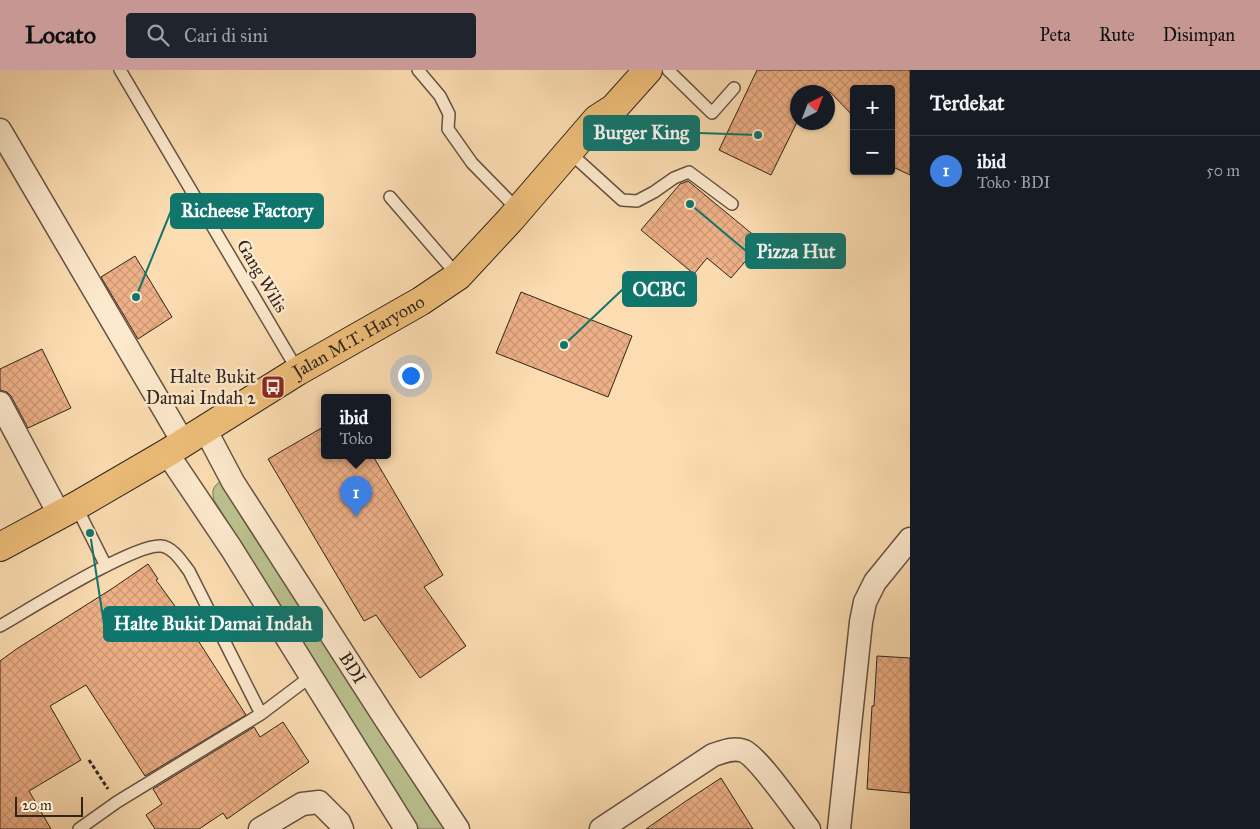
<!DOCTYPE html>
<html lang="id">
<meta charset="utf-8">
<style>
:root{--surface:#171b24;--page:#20242c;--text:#f1f3f6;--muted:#9ea1a6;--line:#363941;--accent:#c59692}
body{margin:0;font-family:"IM FELL Great Primer",serif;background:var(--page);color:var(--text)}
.controls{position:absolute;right:15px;top:15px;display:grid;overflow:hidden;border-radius:5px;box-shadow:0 1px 4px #0004}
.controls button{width:45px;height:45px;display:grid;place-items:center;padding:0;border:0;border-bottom:1px solid var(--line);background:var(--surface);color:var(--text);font:25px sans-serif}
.compass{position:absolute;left:790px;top:15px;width:45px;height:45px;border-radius:50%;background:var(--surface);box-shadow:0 1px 4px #0004;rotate:42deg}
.scale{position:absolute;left:15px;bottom:12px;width:68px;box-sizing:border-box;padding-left:5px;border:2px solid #30251d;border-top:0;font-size:14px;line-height:18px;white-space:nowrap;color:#30251d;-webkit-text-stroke:4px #fde9cd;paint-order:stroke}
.you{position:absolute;left:410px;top:305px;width:18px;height:18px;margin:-12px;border:4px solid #fff;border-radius:50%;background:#1a73e8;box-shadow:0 0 0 8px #1a73e833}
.badge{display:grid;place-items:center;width:32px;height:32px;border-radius:50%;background:var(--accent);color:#fff;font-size:16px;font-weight:700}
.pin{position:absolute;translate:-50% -41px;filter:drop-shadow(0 1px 2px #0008)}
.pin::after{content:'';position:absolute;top:26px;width:18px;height:15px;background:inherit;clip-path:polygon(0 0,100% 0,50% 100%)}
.popup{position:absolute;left:321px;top:324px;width:70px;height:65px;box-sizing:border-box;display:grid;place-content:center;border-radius:5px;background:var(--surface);filter:drop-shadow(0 1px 4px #0005);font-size:16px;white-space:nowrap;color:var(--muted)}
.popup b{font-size:19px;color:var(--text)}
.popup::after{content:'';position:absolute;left:50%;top:100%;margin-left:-10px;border:10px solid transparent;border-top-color:var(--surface)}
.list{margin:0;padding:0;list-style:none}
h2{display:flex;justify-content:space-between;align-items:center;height:65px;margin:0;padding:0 20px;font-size:21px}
h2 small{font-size:16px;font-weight:400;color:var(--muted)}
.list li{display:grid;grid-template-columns:32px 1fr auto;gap:15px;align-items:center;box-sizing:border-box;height:70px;padding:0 20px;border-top:1px solid var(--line)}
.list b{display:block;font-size:19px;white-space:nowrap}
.list p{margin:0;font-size:16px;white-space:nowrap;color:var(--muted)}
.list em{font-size:16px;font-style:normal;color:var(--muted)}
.icon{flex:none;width:28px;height:28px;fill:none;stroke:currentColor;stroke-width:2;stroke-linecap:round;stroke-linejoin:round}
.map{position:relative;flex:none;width:910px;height:759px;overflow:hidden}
header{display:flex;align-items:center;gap:30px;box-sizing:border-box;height:70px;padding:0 25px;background:var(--accent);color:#111}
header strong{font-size:24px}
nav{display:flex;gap:28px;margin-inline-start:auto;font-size:18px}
.search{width:350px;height:45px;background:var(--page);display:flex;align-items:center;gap:12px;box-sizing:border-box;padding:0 18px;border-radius:5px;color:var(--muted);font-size:19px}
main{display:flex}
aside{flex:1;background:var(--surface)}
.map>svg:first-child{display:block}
.green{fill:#bbc28f;stroke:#767456}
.building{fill:url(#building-cross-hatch);stroke:#30251d}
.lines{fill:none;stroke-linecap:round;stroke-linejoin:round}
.lane-casing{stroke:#635342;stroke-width:14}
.street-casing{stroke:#635342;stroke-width:25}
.primary-casing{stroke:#30251d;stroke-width:30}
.path{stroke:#30251d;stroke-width:3;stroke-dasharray:4 2.5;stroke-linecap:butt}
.lane{stroke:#fde9cd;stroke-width:11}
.street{stroke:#fde9cd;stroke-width:22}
.primary{stroke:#eebe79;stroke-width:28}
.labels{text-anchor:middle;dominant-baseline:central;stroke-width:5;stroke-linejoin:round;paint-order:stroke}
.street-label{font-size:18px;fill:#30251d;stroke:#fde9cd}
.poi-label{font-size:18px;fill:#30251d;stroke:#fde9cd;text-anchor:end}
.leader{fill:none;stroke:#0f766e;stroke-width:2}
.callout-dot{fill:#0f766e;stroke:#fde9cd;stroke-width:2}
.callout{fill:#0f766e;stroke:#0f766e;stroke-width:2}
.callout-label{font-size:19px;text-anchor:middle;font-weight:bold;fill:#fff}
</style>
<header>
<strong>Locato</strong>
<div class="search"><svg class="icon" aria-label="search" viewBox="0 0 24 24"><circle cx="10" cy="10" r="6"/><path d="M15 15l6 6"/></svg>Cari di sini</div>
<nav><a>Peta</a><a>Rute</a><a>Disimpan</a></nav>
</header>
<main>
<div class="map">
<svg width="910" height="759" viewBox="0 0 910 759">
<defs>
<pattern id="building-cross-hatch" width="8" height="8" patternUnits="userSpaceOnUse" patternTransform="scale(1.25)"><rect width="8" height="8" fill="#eeb087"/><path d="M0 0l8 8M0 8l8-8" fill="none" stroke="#cc9774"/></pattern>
</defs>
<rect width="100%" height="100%" fill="#fcddb2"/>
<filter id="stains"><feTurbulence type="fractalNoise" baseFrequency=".004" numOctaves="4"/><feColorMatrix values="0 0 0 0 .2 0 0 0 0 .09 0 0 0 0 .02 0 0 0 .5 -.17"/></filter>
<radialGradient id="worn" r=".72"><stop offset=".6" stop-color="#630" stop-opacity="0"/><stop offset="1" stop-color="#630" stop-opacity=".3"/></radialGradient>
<!-- green -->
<path class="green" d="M220,412L227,415L447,759H419L214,430C212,422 212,417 220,412Z"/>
<!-- building -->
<path class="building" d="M757,0H910V105L891,96V19H854V47L830,22H798V50L771,105L719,80Z
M688,111L762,172L731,208L707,188L694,204L641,160L680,114Z
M135,186L172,247L138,269L101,207Z
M521,222L632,266L608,327L496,283Z
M42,279L71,338L28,358L11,326L7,322L0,320V299Z
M325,356V386H373L443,505L424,517L466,576L420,608L376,545L364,551L268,389Z
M148,494L158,509L156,510L188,554L190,553L201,571L199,572L246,645L145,706L86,615L50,636L81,690L29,721L51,759H0V591L18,578L113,518Z
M877,586L910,588V723L867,719L872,636H874Z
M283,652L309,692L227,749L223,743L199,759H155L146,745L162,734L153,719L254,657L260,667Z
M721,708L753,759H646L686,731Z"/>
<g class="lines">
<!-- lane casing -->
<g class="lane-casing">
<path id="lane" d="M120,0L298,301
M418,0L440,26L449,44L448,59L472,93L518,140
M668,0L712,43L734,18
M568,81L622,130L637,131L654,122L674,108L689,102L732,134
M390,127L458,206
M76,436L106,496
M0,556C28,540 135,473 161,476C173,477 182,492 189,501L261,644L117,732L79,759
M261,644L310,607"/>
</g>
<!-- street casing -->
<g class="street-casing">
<g id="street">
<path d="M0,60L183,372"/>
<path d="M0,333L59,444"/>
<path id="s1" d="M205,359L233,412L386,650L458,759"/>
<path d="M167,383L231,478L406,759"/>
<path d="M260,759L302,734L319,732L339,752L342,759"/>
<path d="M601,759L713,685C723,682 733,677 744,681C759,688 797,743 809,759"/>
<path d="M839,759L861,552L865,532L875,512L910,469"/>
</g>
</g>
<!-- primary casing -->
<g class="primary-casing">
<g id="primary">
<path id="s2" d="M0,477L76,436L167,383L298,301L421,231L458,206L510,150L597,49L614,38L648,0"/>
</g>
</g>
<!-- path -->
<path class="path" d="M89,690L108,719"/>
<!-- lane -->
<use href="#lane" class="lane"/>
<!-- street -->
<use href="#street" class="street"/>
<!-- primary -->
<use href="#primary" class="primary"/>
</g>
<!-- icons -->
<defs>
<g id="bus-square" transform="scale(1.25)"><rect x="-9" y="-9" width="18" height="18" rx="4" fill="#8f2418" stroke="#fde9cd"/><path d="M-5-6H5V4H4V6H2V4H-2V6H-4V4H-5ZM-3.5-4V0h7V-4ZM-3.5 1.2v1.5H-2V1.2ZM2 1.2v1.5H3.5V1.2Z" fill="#fff"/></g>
</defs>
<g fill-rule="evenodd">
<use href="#bus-square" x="273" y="317"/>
</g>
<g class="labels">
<!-- street labels -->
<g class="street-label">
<text transform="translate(262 206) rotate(59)">Gang Wilis</text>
<text stroke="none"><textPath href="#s2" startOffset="416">Jalan M.T. Haryono</textPath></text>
<text stroke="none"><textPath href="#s1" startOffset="281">BDI</textPath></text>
</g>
<!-- poi labels -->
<g class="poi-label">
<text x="256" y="307">Halte Bukit<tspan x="256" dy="21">Damai Indah 2</tspan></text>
</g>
</g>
<!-- callouts -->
<path class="leader" d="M758 65L699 63M136 227L171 141M690 134L746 181M564 275L623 219M90 463L104 554"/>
<g class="callout-dot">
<circle cx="758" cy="65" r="5"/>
<circle cx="136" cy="227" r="5"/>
<circle cx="690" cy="134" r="5"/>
<circle cx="564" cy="275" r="5"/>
<circle cx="90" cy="463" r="5"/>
</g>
<g class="callout">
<rect x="584" y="46" width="115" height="34" rx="5"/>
<rect x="171" y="124" width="152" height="34" rx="5"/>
<rect x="746" y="164" width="99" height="34" rx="5"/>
<rect x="623" y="202" width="73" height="34" rx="5"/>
<rect x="104" y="537" width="218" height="34" rx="5"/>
</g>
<g class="callout-label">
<text x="641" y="69">Burger King</text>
<text x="247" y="147">Richeese Factory</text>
<text x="796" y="188">Pizza Hut</text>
<text x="659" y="226">OCBC</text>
<text x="213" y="560">Halte Bukit Damai Indah</text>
</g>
<rect width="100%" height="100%" filter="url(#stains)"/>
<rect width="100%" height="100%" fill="url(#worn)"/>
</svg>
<div class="controls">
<button>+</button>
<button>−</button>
</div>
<svg class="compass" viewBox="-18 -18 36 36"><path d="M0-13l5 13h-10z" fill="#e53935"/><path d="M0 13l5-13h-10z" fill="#9ea1a6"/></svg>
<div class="scale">20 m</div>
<div class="you"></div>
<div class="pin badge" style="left:356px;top:447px;background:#3f7fe0">1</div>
<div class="popup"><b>ibid</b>Toko</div>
</div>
<aside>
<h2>Terdekat<small></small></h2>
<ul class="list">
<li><span class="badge" style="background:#3f7fe0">1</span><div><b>ibid</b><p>Toko · BDI</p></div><em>50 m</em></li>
</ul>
</aside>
</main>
